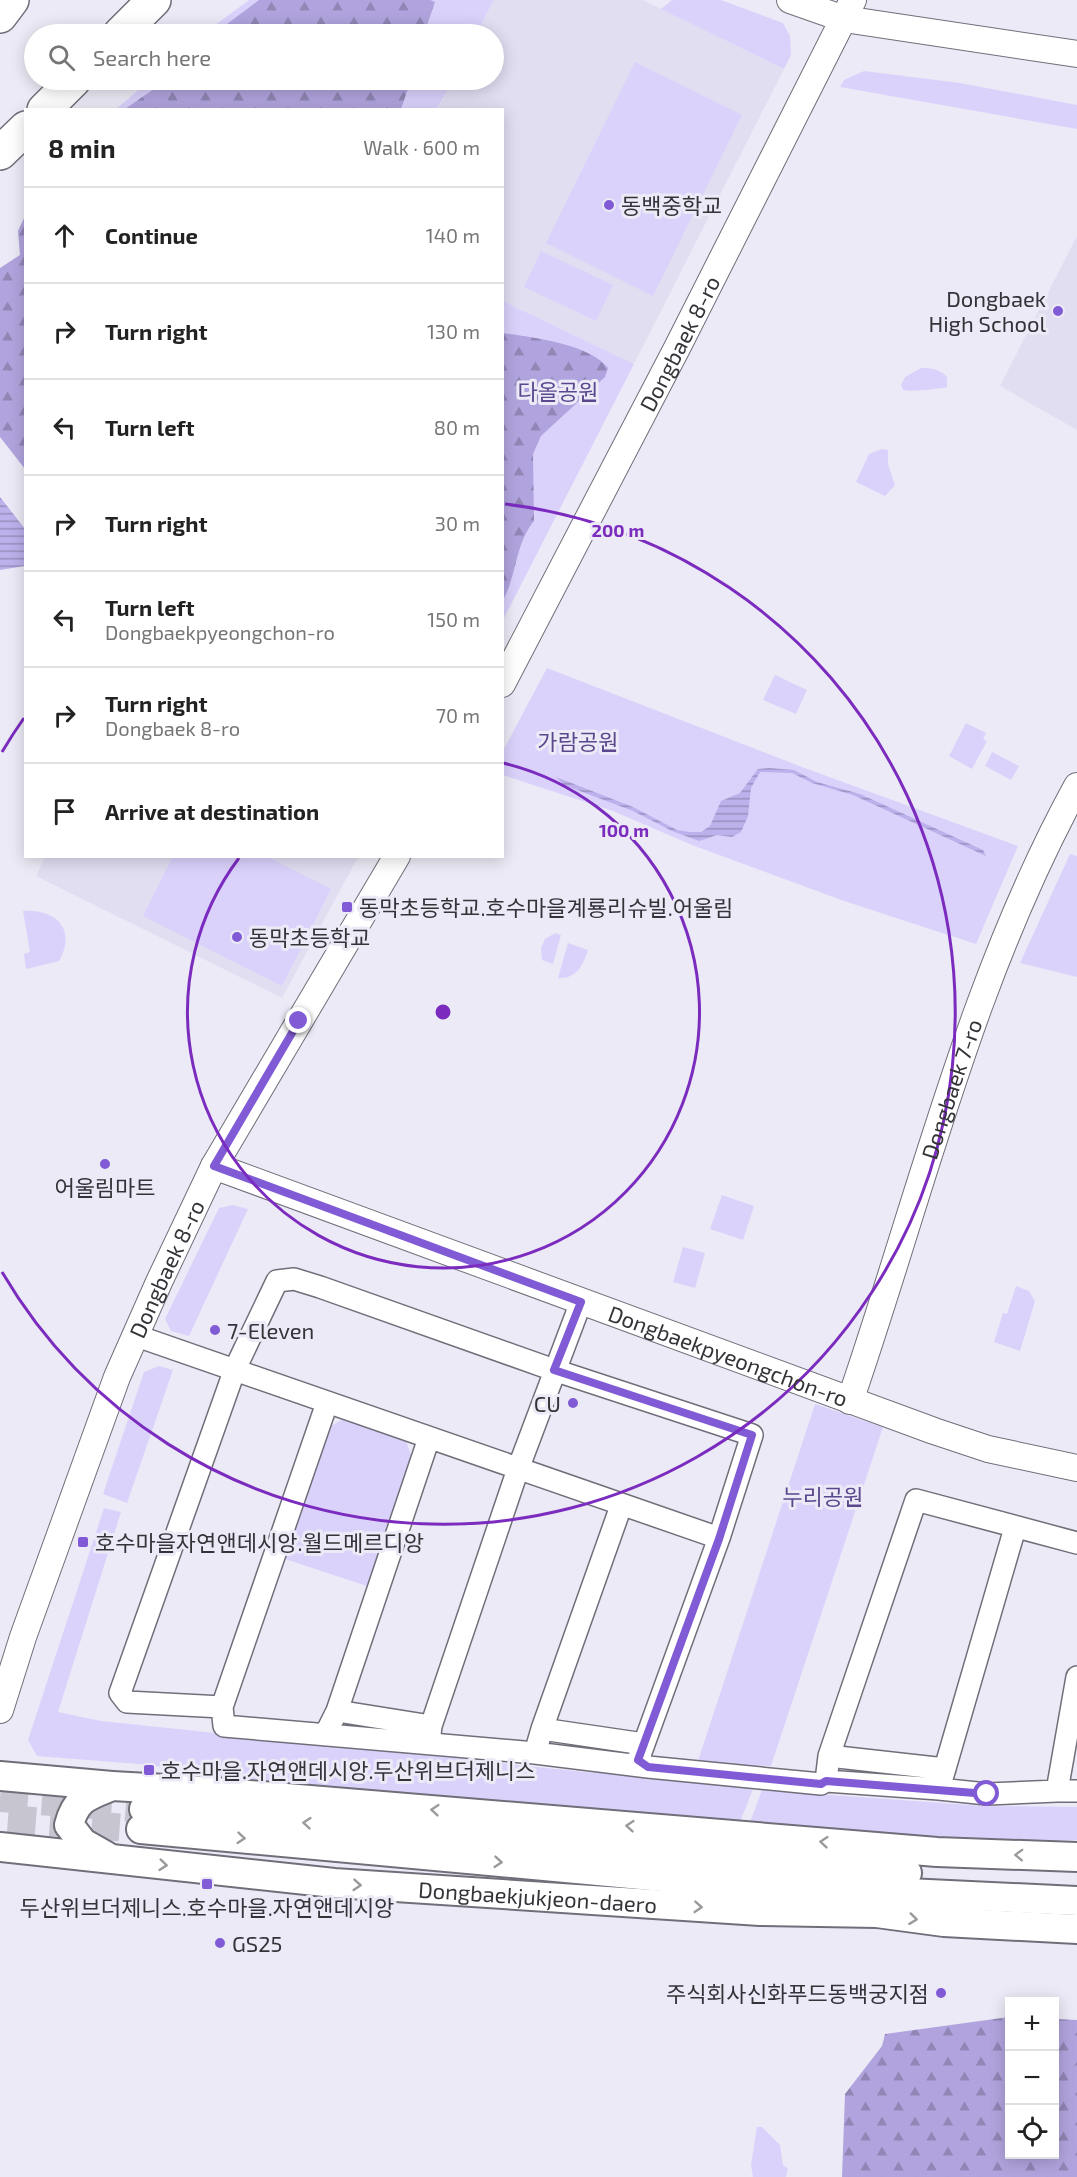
<!DOCTYPE html>
<meta charset="utf-8">
<style>
:root{--surface:#fff;--page:#f2f2f2;--text:#222;--muted:#767676;--line:#e0e0e0}
body{margin:0;font-family:"Exo 2","Noto Sans KR",sans-serif;background:var(--page);color:var(--text)}
.controls{position:absolute;right:18px;bottom:18px;display:grid;overflow:hidden;border-radius:0px;box-shadow:0 3px 15px #0003}
.controls button{width:54px;height:54px;display:grid;place-items:center;padding:0;border:0;border-bottom:2px solid var(--line);background:var(--surface);color:var(--text);font:30px sans-serif}
.stop{position:absolute;width:18px;height:18px;margin:-14px;border:4px solid #815bd5;border-radius:50%;background:#fff}
.stop.end{background:#815bd5;border-color:#fff;box-shadow:0 2px 6px #0008}
.list{margin:0;padding:0;list-style:none}
h2{display:flex;justify-content:space-between;align-items:center;height:78px;margin:0;padding:0 24px;font-size:26px}
h2 small{font-size:20px;font-weight:400;color:var(--muted)}
.list li{display:grid;grid-template-columns:39px 1fr auto;gap:18px;align-items:center;box-sizing:border-box;height:96px;padding:0 24px;border-top:2px solid var(--line)}
.list b{display:block;font-size:22px;white-space:nowrap}
.list p{margin:0;font-size:20px;white-space:nowrap;color:var(--muted)}
.list em{font-size:20px;font-style:normal;color:var(--muted)}
.icon{flex:none;width:33px;height:33px;fill:none;stroke:currentColor;stroke-width:2;stroke-linecap:round;stroke-linejoin:round}
.map{position:relative;flex:none;width:1077px;height:2177px;overflow:hidden}
.search{position:absolute;background:var(--surface);box-shadow:0 3px 15px #0003;left:24px;top:24px;width:480px;height:66px;display:flex;align-items:center;gap:15px;box-sizing:border-box;padding:0 21px;border-radius:33px;color:var(--muted);font-size:22px}
.panel{position:absolute;background:var(--surface);box-shadow:0 3px 15px #0003;left:24px;top:108px;width:480px;height:750px;border-radius:0px}
.map>svg:first-child{display:block}
.built{fill:#e1def2}
.green{fill:#dbd2fc}
.forest{fill:url(#forest-firs)}
.water{fill:url(#water-rules)}
.lines{fill:none;stroke-linecap:round;stroke-linejoin:round}
.secondary-tunnel{stroke:#c7c5d0;stroke-width:28;stroke-dasharray:28 14;stroke-linecap:butt}
.minor-casing{stroke:#706e79;stroke-width:24}
.tertiary-casing{stroke:#706e79;stroke-width:28}
.secondary-casing{stroke:#706e79;stroke-width:32}
.motorway-casing{stroke:#706e79;stroke-width:36}
.minor{stroke:#fff;stroke-width:21}
.tertiary{stroke:#fff;stroke-width:26}
.secondary{stroke:#fff;stroke-width:28}
.motorway{stroke:#fff;stroke-width:33}
.oneway{stroke:#9a999c}
.route{stroke:#815bd5;stroke-width:8}
.ring{fill:none;stroke:#7b2cbf;stroke-width:3}
.poi-dot{fill:#815bd5;stroke:#eceaf6;stroke-width:2}
.labels{text-anchor:middle;dominant-baseline:central;stroke-width:6;stroke-linejoin:round;paint-order:stroke}
.poi-label{font-size:22px;fill:#343338;stroke:#eceaf6;text-anchor:start}
.street-label{font-size:22px;fill:#343338;stroke:#eceaf6}
.park-label{font-size:22px;fill:#5b478e;stroke:#eceaf6}
.centre{fill:#7b2cbf;stroke:#eceaf6;stroke-width:3}
.ring-label{font-size:18px;text-anchor:middle;font-weight:bold;fill:#7b2cbf;stroke:#eceaf6;stroke-width:6;stroke-linejoin:round;paint-order:stroke}
</style>
<div class="map">
<svg width="1077" height="2177" viewBox="0 0 1077 2177">
<defs>
<pattern id="forest-firs" width="22" height="20" patternUnits="userSpaceOnUse" patternTransform="scale(1.5)"><rect width="22" height="20" fill="#b1a4de"/><path d="M5 1l3.5 6h-7zM16 11l3.5 6h-7z" fill="#9186b5"/></pattern>
<pattern id="water-rules" width="6" height="5" patternUnits="userSpaceOnUse" patternTransform="scale(1.5)"><rect width="6" height="5" fill="#bdb0eb"/><path d="M0 2.5h6" fill="none" stroke="#9a90bf"/></pattern>
</defs>
<rect width="100%" height="100%" fill="#eceaf6"/>
<!-- built -->
<path class="built" d="M494,0H643L784,69L634,364L503,301L502,110H437L453,80H494V34H476Z
M1077,236V430L1000,386Z
M45,857H358L282,998L36,876Z"/>
<!-- green -->
<path class="green" d="M249,0H494L476,34H203Z
M672,0H721L783,23L790,36L791,55L784,69L661,9Z
M635,62L742,115L653,296L546,243Z
M864,71L960,83L1077,105V129L840,87L844,80Z
M150,80H453L437,109L115,110Z
M541,251L613,285L596,321L524,287Z
M503,301L634,364L503,620Z
M921,368C931,368 940,369 947,377V387C942,389 907,392 903,390L901,385L905,377Z
M882,449L888,450V464L895,485L885,496L856,482L869,454Z
M547,668L802,767L1018,846L976,944L844,901L692,845L613,811L503,775V751Z
M775,675L807,690L796,714L763,700Z
M966,723L986,733L983,739L987,741L972,769L949,756Z
M992,752L1019,766L1011,780L985,766Z
M1070,854L1077,856V977L1020,963Z
M173,856L268,857L331,889L282,986L143,916Z
M23,911C56,909 77,929 59,961L26,969L24,954L30,952Z
M555,933L561,935L553,964L542,960L541,948L545,939Z
M568,943L588,950C583,965 577,979 558,978Z
M722,1195L754,1206L743,1240L710,1229Z
M233,1205L248,1209L189,1336L171,1331L165,1319L219,1208Z
M683,1247L705,1253L695,1288L673,1282Z
M1016,1286L1029,1291L1035,1301L1020,1351L994,1342L1003,1313L1007,1314Z
M159,1366L173,1370L127,1503L103,1494L144,1372Z
M815,1404L883,1427L771,1766L697,1764Z
M343,1419L406,1441L413,1460L370,1587L282,1558L326,1429Z
M104,1508L121,1512L58,1712L101,1721L585,1772L737,1782L753,1789L740,1822L211,1777L151,1765L37,1756L28,1740Z
M762,1790L983,1806L1077,1807V1840L1019,1843L750,1822Z
M757,2127H762L780,2145L783,2165L788,2169L786,2177H753L751,2165Z"/>
<!-- forest -->
<path class="forest" d="M259,0H430L435,2L424,34H218L227,24Z
M167,80H411L401,109H125Z
M25,216V469L0,437V268L20,255L18,231Z
M503,333C532,337 590,344 608,368L605,377L541,436L533,454L534,521C515,544 517,575 503,600Z
M1009,2017L1010,2154H1054L1055,2019L1077,2020V2177H842L845,2094L882,2046L885,2034Z"/>
<!-- water -->
<path class="water" d="M0,497L25,529V566L0,570Z
M769,768L794,770L817,782L860,794L983,850L986,856L853,795L812,783L792,773L760,772L751,788L748,816L741,832L732,837L717,835L699,841L672,831L633,811L564,785L556,777L633,807L677,830L689,832H701L710,826L721,801L740,793L758,769Z"/>
<g class="lines">
<!-- secondary-tunnel -->
<path class="secondary-tunnel" d="M0,1798L144,1809
M8,1819L141,1829"/>
<!-- minor casing -->
<g class="minor-casing">
<path id="minor" d="M134,1335L719,1538
M327,1403L222,1707L224,1726L535,1753L542,1729
M1015,1528L939,1789L826,1781L829,1756L916,1500L1077,1543
M1077,1677L1057,1791H1077
M222,1707L127,1702L120,1693L235,1369L277,1281L294,1279L320,1287L554,1370L752,1435L719,1538L644,1744L542,1729L621,1506
M337,1711L431,1726
M325,1735L337,1711L429,1438
M429,1743L431,1726L518,1469L581,1302
M644,1744L638,1760L648,1767L821,1784L826,1781
M535,1753L648,1767
M829,1756L945,1769
M939,1789L987,1794L1057,1791"/>
</g>
<!-- tertiary casing -->
<g class="tertiary-casing">
<g id="tertiary">
<path d="M790,0L844,19L1077,54"/>
<path id="s1" d="M502,684L677,348L853,0"/>
<path id="s2" d="M214,1166L934,1431L988,1449L1077,1468"/>
<path id="s3" d="M850,1401C921,1195 971,979 1077,786"/>
<path id="s4" d="M0,1710L23,1637L117,1377L159,1282L214,1166L397,856"/>
</g>
</g>
<!-- secondary casing -->
<g class="secondary-casing">
<g id="secondary">
<path d="M0,1776L112,1786L202,1791L937,1852L1077,1857"/>
<path d="M144,1809L726,1860L907,1873"/>
<path d="M141,1829L760,1886L1077,1901"/>
<path id="s5" d="M0,1847L334,1883L760,1911L877,1913L944,1922L1077,1929"/>
<path d="M106,1856L83,1843L69,1825C76,1798 88,1796 112,1786"/>
</g>
</g>
<!-- motorway casing -->
<g class="motorway-casing">
<path id="motorway" d="M0,16L12,0
M120,34L154,0
M44,110L74,80
M0,153L26,128"/>
</g>
<!-- minor -->
<use href="#minor" class="minor"/>
<!-- tertiary -->
<use href="#tertiary" class="tertiary"/>
<!-- secondary -->
<use href="#secondary" class="secondary"/>
<!-- motorway -->
<use href="#motorway" class="motorway"/>
</g>
<!-- one-way arrows -->
<defs><path id="oneway-chevron" d="M-2-3.5L2.5 0L-2 3.5" fill="none" stroke-width="1.6" stroke-linecap="round" stroke-linejoin="round" transform="scale(1.5)"/></defs>
<g class="oneway">
<use href="#oneway-chevron" transform="translate(435 1810) rotate(-175)"/>
<use href="#oneway-chevron" transform="translate(307 1823) rotate(-175)"/>
<use href="#oneway-chevron" transform="translate(630 1826) rotate(-175)"/>
<use href="#oneway-chevron" transform="translate(241 1838) rotate(5)"/>
<use href="#oneway-chevron" transform="translate(824 1842) rotate(-175)"/>
<use href="#oneway-chevron" transform="translate(1019 1855) rotate(-178)"/>
<use href="#oneway-chevron" transform="translate(498 1862) rotate(5)"/>
<use href="#oneway-chevron" transform="translate(163 1865) rotate(6)"/>
<use href="#oneway-chevron" transform="translate(357 1885) rotate(4)"/>
<use href="#oneway-chevron" transform="translate(698 1907) rotate(4)"/>
<use href="#oneway-chevron" transform="translate(913 1919) rotate(7)"/>
</g>
<g class="lines">
<!-- route -->
<path class="route" d="M299,1021L214,1166L581,1302L554,1370L752,1435L719,1539L638,1760L648,1767L821,1784L826,1781L987,1794"/>
</g>
<!-- distance rings -->
<g class="ring">
<path d="M503 763A256 256 0 1 1 239 858"/>
<path d="M2 752A512 512 0 0 1 24 718M505 504A512 512 0 1 1 2 1272"/>
</g>
<!-- markers -->
<g class="poi-dot">
<circle cx="609" cy="205" r="6"/>
<circle cx="1058" cy="311" r="6"/>
<rect x="341" y="901" width="12" height="12" rx="3"/>
<circle cx="237" cy="937" r="6"/>
<circle cx="105" cy="1164" r="6"/>
<circle cx="215" cy="1330" r="6"/>
<circle cx="573" cy="1403" r="6"/>
<rect x="77" y="1536" width="12" height="12" rx="3"/>
<rect x="143" y="1764" width="12" height="12" rx="3"/>
<rect x="201" y="1878" width="12" height="12" rx="3"/>
<circle cx="220" cy="1943" r="6"/>
<circle cx="941" cy="1993" r="6"/>
</g>
<g class="labels">
<!-- poi labels -->
<g class="poi-label">
<text x="621" y="205">동백중학교</text>
<text x="1046" y="298" text-anchor="end">Dongbaek<tspan x="1046" dy="25">High School</tspan></text>
<text x="359" y="907">동막초등학교.호수마을계룡리슈빌.어울림</text>
<text x="249" y="937">동막초등학교</text>
<text x="105" y="1187" text-anchor="middle">어울림마트</text>
<text x="227" y="1330">7-Eleven</text>
<text x="561" y="1403" text-anchor="end">CU</text>
<text x="95" y="1542">호수마을자연앤데시앙.월드메르디앙</text>
<text x="161" y="1770">호수마을.자연앤데시앙.두산위브더제니스</text>
<text x="207" y="1907" text-anchor="middle">두산위브더제니스.호수마을.자연앤데시앙</text>
<text x="232" y="1943">GS25</text>
<text x="929" y="1993" text-anchor="end">주식회사신화푸드동백궁지점</text>
</g>
<!-- street labels -->
<g class="street-label">
<text stroke="none"><textPath href="#s1" startOffset="384">Dongbaek 8-ro</textPath></text>
<text stroke="none"><textPath href="#s3" startOffset="328">Dongbaek 7-ro</textPath></text>
<text stroke="none"><textPath href="#s4" startOffset="472">Dongbaek 8-ro</textPath></text>
<text stroke="none"><textPath href="#s2" startOffset="548">Dongbaekpyeongchon-ro</textPath></text>
<text stroke="none"><textPath href="#s5" startOffset="540">Dongbaekjukjeon-daero</textPath></text>
</g>
<!-- park labels -->
<g class="park-label">
<text x="558" y="391">다올공원</text>
<text x="578" y="741">가람공원</text>
<text x="823" y="1496">누리공원</text>
</g>
</g>
<circle cx="443" cy="1012" r="9" class="centre"/>
<g class="ring-label">
<text x="618" y="537">200 m</text>
<text x="624" y="837">100 m</text>
</g>
</svg>
<div class="controls">
<button>+</button>
<button>−</button>
<button><svg class="icon" aria-label="locate" viewBox="0 0 24 24"><circle cx="12" cy="12" r="6"/><path d="M12 2v4M12 18v4M2 12h4M18 12h4"/></svg></button>
</div>
<div class="stop" style="left:987px;top:1794px"></div>
<div class="stop end" style="left:299px;top:1021px"></div>
<div class="search"><svg class="icon" aria-label="search" viewBox="0 0 24 24"><circle cx="10" cy="10" r="6"/><path d="M15 15l6 6"/></svg>Search here</div>
<section class="panel">
<h2>8 min<small>Walk · 600 m</small></h2>
<ul class="list">
<li><svg class="icon" aria-label="ahead" viewBox="0 0 24 24"><path d="M12 20V5M6 11l6-6 6 6"/></svg><div><b>Continue</b></div><em>140 m</em></li>
<li><svg class="icon" aria-label="right" viewBox="0 0 24 24"><path d="M7 20v-9h11M14 6l5 5-5 5"/></svg><div><b>Turn right</b></div><em>130 m</em></li>
<li><svg class="icon" aria-label="left" viewBox="0 0 24 24"><path d="M17 20v-9H6M10 6l-5 5 5 5"/></svg><div><b>Turn left</b></div><em>80 m</em></li>
<li><svg class="icon" aria-label="right" viewBox="0 0 24 24"><path d="M7 20v-9h11M14 6l5 5-5 5"/></svg><div><b>Turn right</b></div><em>30 m</em></li>
<li><svg class="icon" aria-label="left" viewBox="0 0 24 24"><path d="M17 20v-9H6M10 6l-5 5 5 5"/></svg><div><b>Turn left</b><p>Dongbaekpyeongchon-ro</p></div><em>150 m</em></li>
<li><svg class="icon" aria-label="right" viewBox="0 0 24 24"><path d="M7 20v-9h11M14 6l5 5-5 5"/></svg><div><b>Turn right</b><p>Dongbaek 8-ro</p></div><em>70 m</em></li>
<li><svg class="icon" aria-label="arrive" viewBox="0 0 24 24"><path d="M6 21V4h12l-3 4 3 4H6"/></svg><div><b>Arrive at destination</b></div></li>
</ul>
</section>
</div>
